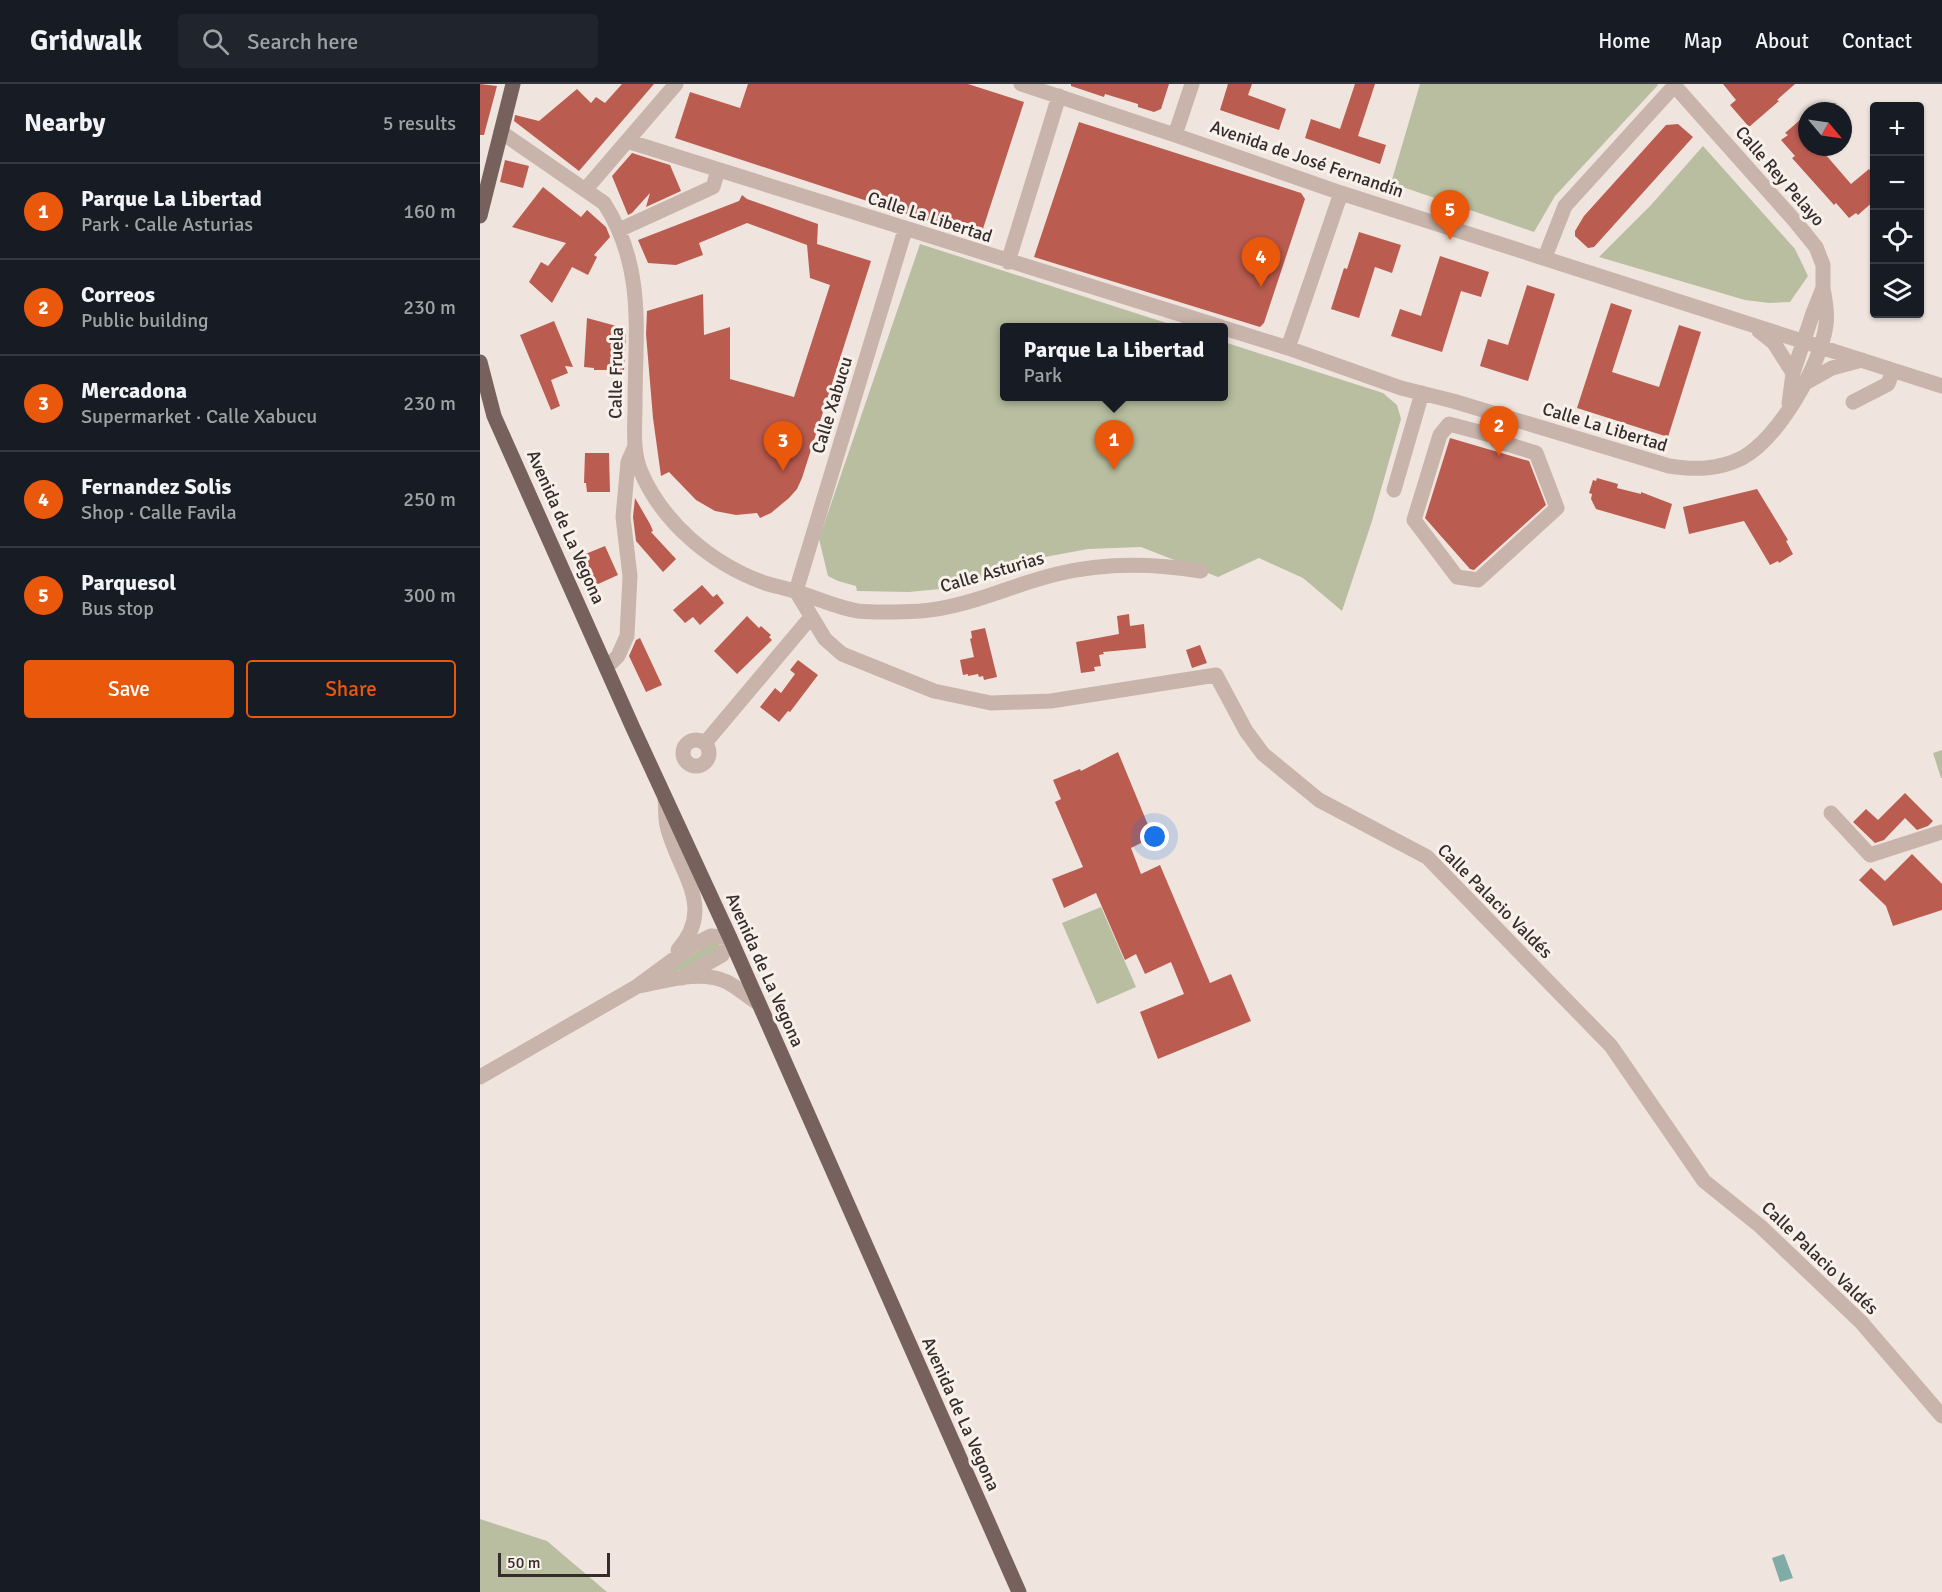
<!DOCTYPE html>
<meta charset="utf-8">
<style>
:root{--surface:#171b24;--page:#20242c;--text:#f1f3f6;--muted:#9ea1a6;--line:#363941;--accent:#ea580c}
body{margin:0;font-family:Signika,sans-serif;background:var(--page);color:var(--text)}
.controls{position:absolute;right:18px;top:18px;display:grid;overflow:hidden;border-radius:6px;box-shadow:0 2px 4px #0004}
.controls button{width:54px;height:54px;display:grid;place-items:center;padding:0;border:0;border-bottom:2px solid var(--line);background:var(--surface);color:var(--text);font:30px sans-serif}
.compass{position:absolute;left:1318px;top:18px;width:54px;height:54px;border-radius:50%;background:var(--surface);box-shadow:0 2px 4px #0004;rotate:119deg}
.scale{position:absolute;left:18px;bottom:15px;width:112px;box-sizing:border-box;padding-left:6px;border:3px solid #362c2a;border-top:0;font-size:16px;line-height:21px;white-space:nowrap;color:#362c2a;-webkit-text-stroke:4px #f8f0ea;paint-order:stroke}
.you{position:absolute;left:675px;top:753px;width:21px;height:21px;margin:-15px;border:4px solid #fff;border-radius:50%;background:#1a73e8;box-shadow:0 0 0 9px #1a73e833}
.badge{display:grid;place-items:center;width:39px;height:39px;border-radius:50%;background:var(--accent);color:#fff;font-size:20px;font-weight:700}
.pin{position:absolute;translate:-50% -50px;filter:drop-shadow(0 2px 3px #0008)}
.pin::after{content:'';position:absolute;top:32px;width:21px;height:18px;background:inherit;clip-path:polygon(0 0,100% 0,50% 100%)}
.popup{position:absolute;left:520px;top:239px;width:228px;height:78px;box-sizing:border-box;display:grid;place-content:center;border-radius:6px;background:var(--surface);filter:drop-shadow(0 2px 4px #0005);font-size:20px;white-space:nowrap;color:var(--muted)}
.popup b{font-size:22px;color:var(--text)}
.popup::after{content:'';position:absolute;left:50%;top:100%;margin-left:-12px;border:12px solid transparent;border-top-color:var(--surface)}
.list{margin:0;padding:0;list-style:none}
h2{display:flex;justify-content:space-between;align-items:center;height:78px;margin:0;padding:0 24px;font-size:26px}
h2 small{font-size:20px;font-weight:400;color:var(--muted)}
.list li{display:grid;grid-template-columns:39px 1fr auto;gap:18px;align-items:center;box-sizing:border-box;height:96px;padding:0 24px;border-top:2px solid var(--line)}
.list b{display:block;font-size:22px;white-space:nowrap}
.list p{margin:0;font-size:20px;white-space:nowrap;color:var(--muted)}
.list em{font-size:20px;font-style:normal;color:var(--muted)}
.actions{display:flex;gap:12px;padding:18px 24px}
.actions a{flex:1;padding:14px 0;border:2px solid var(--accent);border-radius:6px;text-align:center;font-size:21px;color:var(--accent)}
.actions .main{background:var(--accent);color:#fff}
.icon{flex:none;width:33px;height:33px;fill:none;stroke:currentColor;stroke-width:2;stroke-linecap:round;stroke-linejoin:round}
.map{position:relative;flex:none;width:1462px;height:1508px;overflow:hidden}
header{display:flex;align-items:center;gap:36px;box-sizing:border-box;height:84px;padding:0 30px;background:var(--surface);border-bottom:2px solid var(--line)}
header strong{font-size:28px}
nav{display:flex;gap:33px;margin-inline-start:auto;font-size:21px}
.search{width:420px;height:54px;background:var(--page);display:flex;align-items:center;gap:15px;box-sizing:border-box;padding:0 21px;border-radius:6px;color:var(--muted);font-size:22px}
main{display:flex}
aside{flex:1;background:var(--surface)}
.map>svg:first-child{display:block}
.green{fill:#b8be9f}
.water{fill:#80aba7}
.building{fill:#bb5c51}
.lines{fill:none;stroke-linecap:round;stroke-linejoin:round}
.minor{stroke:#c8b4ab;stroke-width:15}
.major{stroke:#76615c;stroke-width:15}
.labels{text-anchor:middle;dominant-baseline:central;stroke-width:6;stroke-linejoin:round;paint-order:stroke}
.street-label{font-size:18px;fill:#362c2a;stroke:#f8f0ea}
</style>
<header>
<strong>Gridwalk</strong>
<div class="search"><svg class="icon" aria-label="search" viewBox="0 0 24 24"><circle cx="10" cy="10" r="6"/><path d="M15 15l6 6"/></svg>Search here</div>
<nav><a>Home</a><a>Map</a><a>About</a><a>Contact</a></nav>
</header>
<main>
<aside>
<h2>Nearby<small>5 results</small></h2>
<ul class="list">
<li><span class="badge">1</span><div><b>Parque La Libertad</b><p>Park · Calle Asturias</p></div><em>160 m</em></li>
<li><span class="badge">2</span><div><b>Correos</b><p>Public building</p></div><em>230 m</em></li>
<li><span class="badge">3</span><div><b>Mercadona</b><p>Supermarket · Calle Xabucu</p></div><em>230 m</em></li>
<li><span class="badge">4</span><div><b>Fernandez Solis</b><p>Shop · Calle Favila</p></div><em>250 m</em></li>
<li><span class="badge">5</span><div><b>Parquesol</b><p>Bus stop</p></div><em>300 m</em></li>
</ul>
<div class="actions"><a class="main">Save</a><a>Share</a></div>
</aside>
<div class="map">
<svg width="1462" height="1508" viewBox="0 0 1462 1508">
<rect width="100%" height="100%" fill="#f0e5de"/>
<!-- green -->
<path class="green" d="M940,0H1177L1178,1L1075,112L1054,148L911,99Z
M1223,62L1315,165L1328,192L1310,218L1289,219L1265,216L1119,173L1171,121Z
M440,160L699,243H524V312H744V258L903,309L917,321L921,335L892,437L862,527L823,494L779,474L738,493L661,463L608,465L554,475L493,497L460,505L429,508L377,507L376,502L358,497L348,492L339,455Z
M1462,666V694H1461L1453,669Z
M621,823L656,903L617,920L582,839Z
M233,859L239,860L240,862C234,873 198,891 186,888L228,860Z
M0,1435L67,1457L127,1508H0Z"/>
<!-- water -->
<path class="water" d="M1304,1470L1313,1494L1300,1498L1292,1474Z"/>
<!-- building -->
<path class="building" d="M0,0L17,2L4,51H0Z
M142,0H174L99,87L34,37L35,31L59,37L97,5L111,19L116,13L125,19Z
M268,0H488L544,18L500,154L195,54L210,8L260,24Z
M591,0H689L681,25L674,28L658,23V20L625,10L624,13L591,2Z
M748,0H772L768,11L806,25L799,46L740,26Z
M875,0H895L878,52L906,61L900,80L825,54L831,35L860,45Z
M1243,0H1315L1297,16L1299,17L1269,43L1250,21L1256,16Z
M1327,30V63H1339L1371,100L1389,85L1395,92V116L1378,131L1376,129L1369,134L1356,119L1354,121L1312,74L1315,72L1301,56L1308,51L1305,49Z
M599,38L821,109L825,115L784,239L780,243L554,173Z
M1198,40L1213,53L1114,163L1108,164L1095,152V147L1104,132L1186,41Z
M152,69L190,81L201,107L166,123L170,109L152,129L148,131L132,92Z
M25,76L49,82L43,104L20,98Z
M63,103L101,133L107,126L126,143L130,153L114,171L117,173L108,191L92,183L72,219L49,198L61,178L68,182L86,159L32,143Z
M262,111L267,115L338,140L337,160L391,177L322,394L317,405L309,414L291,429L280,434L277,429L256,431L235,427L216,416L189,388L181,392L173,334L166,250L167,227L223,210L224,251L250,243V295L314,313L350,201L330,194L327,161L267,139L219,159L223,171L196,181L168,179L158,156L259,117Z
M879,148L921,161L912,189L895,183L879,234L851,225L864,184L867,185Z
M960,172L1009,188L1001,213L981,207L962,268L911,252L920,225L941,232Z
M1047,201L1075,210L1048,297L1000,282L1008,255L1028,261Z
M1131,219L1152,226L1132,288L1179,303L1199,241L1221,248L1188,353L1097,324Z
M107,234L140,243L141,249H146L144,286H114V284L104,283Z
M74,237L93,283L85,282L88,289L71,296L80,322L71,326L40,251Z
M970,354L1049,377L1066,421L994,486L990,485L945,434Z
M105,369H129L130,408H107L106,399H104Z
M1117,394L1138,400L1137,404L1161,410V408L1192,420L1185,445L1116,425L1111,415L1112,410L1109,409L1113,396L1116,397Z
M1277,405L1308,456L1306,457L1313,470L1299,479L1298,477L1290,481L1264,437L1209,450L1203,423Z
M155,414L170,440L173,447L171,448L196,475L183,488L156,457L153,433Z
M125,462L138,491L116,501L103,471Z
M222,501L233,513L237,510L244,519L220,541L213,533L205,539L193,526Z
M649,530L650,542L664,540L666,564L623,568L624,570L619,571L621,582L614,583L615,587L601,589L596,558L639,550L637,532Z
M267,532L279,544L281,542L291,551L289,553L292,556L257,590L234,567Z
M505,544L517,593L504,596L503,592L499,593L498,590L488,592V590L483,591L480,576L494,573L490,555L492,554L491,547Z
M160,554L182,601L166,608L149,572L156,556Z
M720,561L727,579L712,584L706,566Z
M318,576L338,591L310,628L308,627L299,638L280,623L295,604L301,609L315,590L310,586Z
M638,668L673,753L651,764L661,790L680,781L730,899L751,890L771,937L678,975L660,928L704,910L691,878L665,890L656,870L645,876L616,809L584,824L572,795L603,783L575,718L581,715L573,696L600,685L601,687Z
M1425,709L1453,737L1448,742L1437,746L1425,734L1404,756L1395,759L1373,738L1386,725L1398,736Z
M1432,770L1462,800V826L1413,842L1406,822L1379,796L1391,784L1405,797Z"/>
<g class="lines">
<!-- minor -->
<path class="minor" d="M541,0L695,51L861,109L1462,302
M1193,0L1314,136L1336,163L1343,181V204L1333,229L1313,289L1309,320
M21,48L124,119C166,184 155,248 155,321C155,343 152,367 161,388C183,439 231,479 282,498C294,502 306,504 317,508C337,514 358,524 378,527C398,529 421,528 441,527C489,523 531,501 577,490C625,478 672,479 721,487
M695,51L712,0
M147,57L741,243
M105,106L196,0
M139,146L233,103L238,86
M1065,173L1085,122L1196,0
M528,178L579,12
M744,244L808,264L921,304L973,317L1189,382C1215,386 1238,386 1262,374C1298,355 1341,281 1346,241C1348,228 1345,216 1343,204
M1279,247L1294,259L1313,289
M808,264L861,109
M1327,298L1352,284L1382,276
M1373,318L1408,300L1413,286
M969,340L1018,353L1017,357L1056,369L1077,424L998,496L977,493L934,436L960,351Z
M914,406L942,309
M316,507L345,555L362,570L454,607L511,619L571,617L736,591L766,647L783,670L839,716L947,773L1131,962L1224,1097L1280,1142L1381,1238L1462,1332
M316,507L425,146
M127,583L138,572L147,552L150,492L143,433L148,378L155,362
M203 669a13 13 0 1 1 26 0a13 13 0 1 1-26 0Z
M225,659L331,533
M185,714C186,723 185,734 187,742C198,788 237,822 198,866
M1351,729L1390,771L1462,748
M159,902C185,897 221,885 247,898C257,903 267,912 278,919
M0,993L156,903L213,861L231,852L250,854L242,871L202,894"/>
<!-- major -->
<path class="major" d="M0,132L33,0
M0,278L14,332L153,644L250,854L539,1508"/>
</g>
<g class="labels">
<!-- street labels -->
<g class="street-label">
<text transform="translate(827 75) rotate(19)">Avenida de José Fernandín</text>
<text transform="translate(1300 92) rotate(49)">Calle Rey Pelayo</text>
<text transform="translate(450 133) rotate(18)">Calle La Libertad</text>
<text transform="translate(136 289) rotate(-89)">Calle Fruela</text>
<text transform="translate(352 321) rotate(-73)">Calle Xabucu</text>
<text transform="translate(1125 343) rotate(17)">Calle La Libertad</text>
<text transform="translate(86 443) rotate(66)">Avenida de La Vegona</text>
<text transform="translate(512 488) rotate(-16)">Calle Asturias</text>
<text transform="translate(1015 817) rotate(45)">Calle Palacio Valdés</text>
<text transform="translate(285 886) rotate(66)">Avenida de La Vegona</text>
<text transform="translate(1340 1174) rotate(44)">Calle Palacio Valdés</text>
<text transform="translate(481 1330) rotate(66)">Avenida de La Vegona</text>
</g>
</g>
</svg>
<div class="controls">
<button>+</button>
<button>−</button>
<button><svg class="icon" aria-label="locate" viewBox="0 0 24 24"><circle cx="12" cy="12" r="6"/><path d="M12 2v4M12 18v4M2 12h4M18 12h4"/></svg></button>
<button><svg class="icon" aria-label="layers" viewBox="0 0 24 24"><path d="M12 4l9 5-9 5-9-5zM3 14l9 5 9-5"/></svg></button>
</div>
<svg class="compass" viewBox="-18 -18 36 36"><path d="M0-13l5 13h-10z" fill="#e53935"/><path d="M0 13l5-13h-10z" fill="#9ea1a6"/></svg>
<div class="scale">50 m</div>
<div class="you"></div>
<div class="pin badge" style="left:634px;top:386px">1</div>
<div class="popup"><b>Parque La Libertad</b>Park</div>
<div class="pin badge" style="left:1019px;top:372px">2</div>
<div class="pin badge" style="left:303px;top:387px">3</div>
<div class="pin badge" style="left:781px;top:203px">4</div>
<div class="pin badge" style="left:970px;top:156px">5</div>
</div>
</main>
